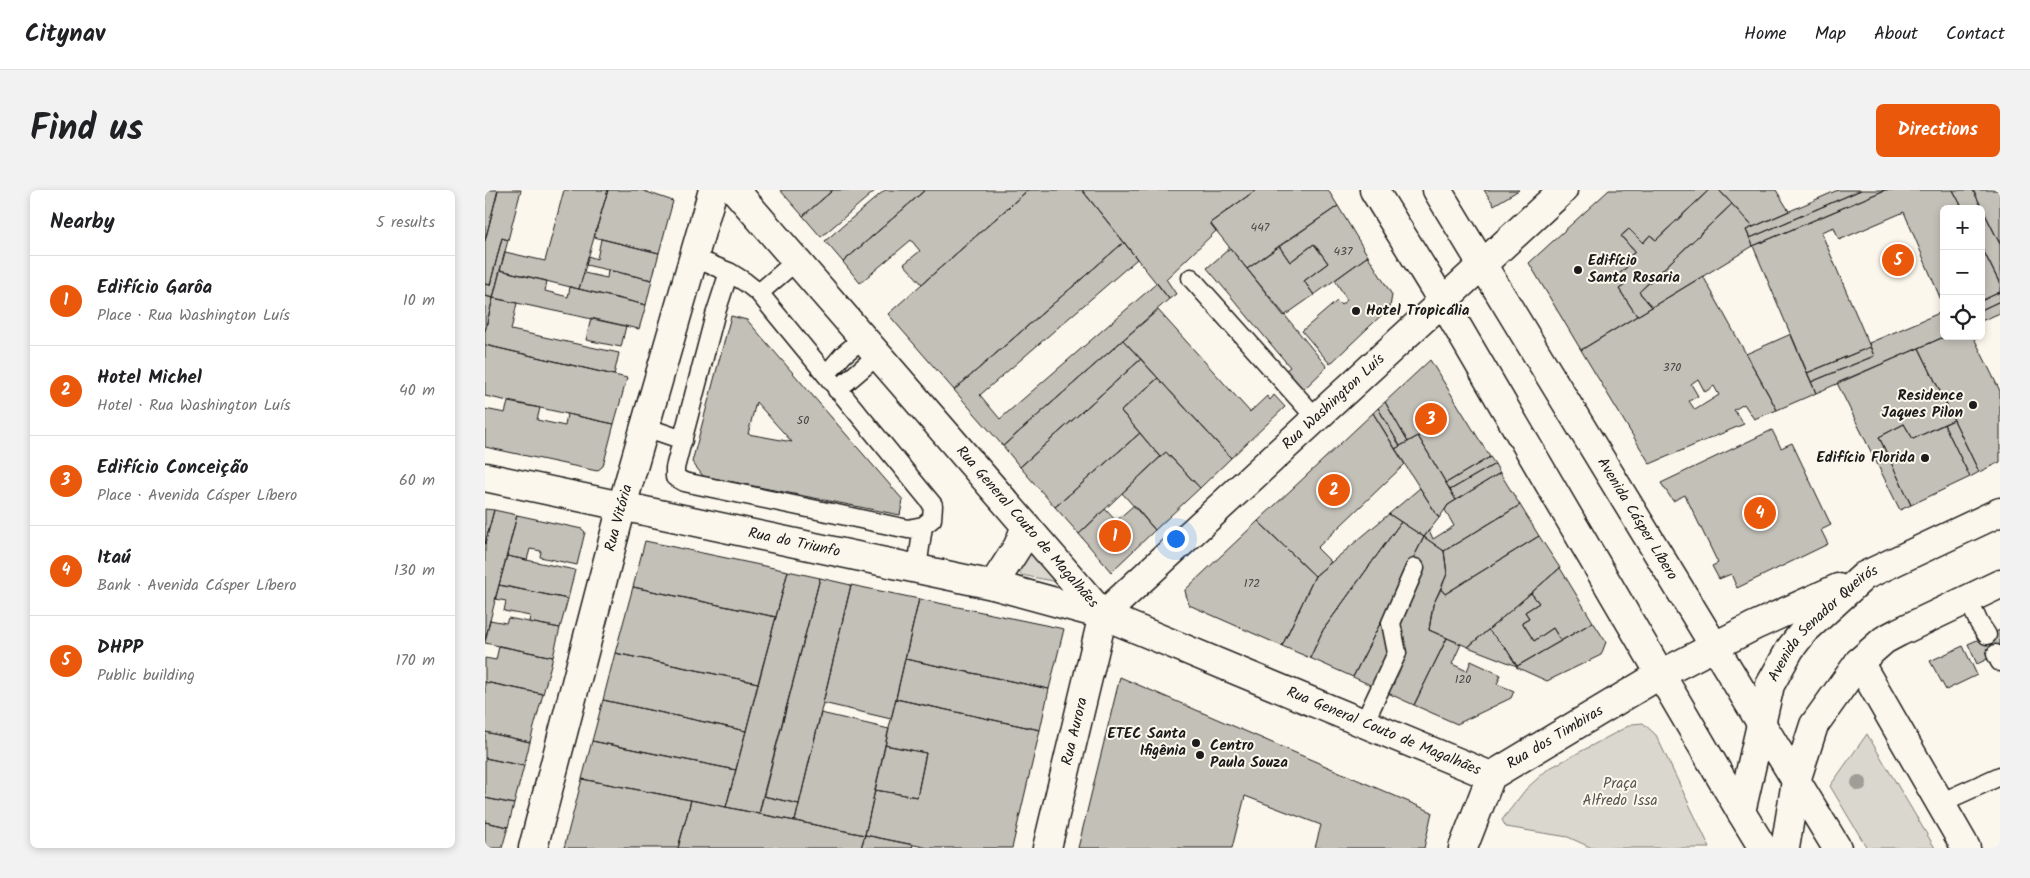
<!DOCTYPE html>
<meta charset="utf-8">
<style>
:root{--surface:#fff;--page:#f2f2f2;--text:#202124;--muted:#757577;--line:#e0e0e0;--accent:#ea580c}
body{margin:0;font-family:Kalam,sans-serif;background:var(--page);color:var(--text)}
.controls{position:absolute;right:15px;top:15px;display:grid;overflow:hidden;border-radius:8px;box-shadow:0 2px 8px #0003}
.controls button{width:45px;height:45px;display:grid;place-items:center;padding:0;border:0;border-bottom:1px solid var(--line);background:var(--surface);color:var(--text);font:25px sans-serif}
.you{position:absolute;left:690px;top:348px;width:18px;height:18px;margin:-12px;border:4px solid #fff;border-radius:50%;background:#1a73e8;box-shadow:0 0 0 8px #1a73e833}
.badge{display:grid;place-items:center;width:32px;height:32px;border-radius:50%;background:var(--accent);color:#fff;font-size:16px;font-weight:700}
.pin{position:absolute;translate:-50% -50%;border:2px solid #fff;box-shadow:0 1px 5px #0006}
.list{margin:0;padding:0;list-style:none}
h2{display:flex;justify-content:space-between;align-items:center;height:65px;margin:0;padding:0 20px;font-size:21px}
h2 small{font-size:16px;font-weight:400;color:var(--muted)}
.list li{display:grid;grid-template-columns:32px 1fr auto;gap:15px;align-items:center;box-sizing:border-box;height:90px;padding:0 20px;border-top:1px solid var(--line)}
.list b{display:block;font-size:19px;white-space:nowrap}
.list p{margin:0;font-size:16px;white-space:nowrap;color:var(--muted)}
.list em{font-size:16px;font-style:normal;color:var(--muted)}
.icon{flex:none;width:28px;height:28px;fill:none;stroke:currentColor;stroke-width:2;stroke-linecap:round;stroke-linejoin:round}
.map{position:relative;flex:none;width:1515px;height:658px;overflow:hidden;border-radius:8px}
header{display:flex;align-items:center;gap:30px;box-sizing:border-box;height:70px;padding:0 25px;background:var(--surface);border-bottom:1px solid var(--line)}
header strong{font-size:24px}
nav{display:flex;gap:28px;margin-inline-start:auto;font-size:18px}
.intro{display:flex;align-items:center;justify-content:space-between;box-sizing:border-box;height:120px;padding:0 30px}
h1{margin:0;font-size:35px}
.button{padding:12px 22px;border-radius:8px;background:var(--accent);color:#fff;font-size:18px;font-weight:700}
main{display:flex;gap:30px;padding:0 30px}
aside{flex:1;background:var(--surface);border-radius:8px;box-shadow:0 2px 8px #0003}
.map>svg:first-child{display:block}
.green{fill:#dad7ce;stroke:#7b7a75}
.building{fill:#c3c0b8;stroke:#1c1c1c;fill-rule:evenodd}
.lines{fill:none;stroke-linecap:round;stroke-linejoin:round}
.lane-casing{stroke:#1c1c1c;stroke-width:21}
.street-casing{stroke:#1c1c1c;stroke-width:31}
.secondary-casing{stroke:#1c1c1c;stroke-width:31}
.primary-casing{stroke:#1c1c1c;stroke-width:31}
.lane{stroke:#fbf7ec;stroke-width:18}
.street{stroke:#fbf7ec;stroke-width:28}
.secondary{stroke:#fbf7ec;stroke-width:28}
.primary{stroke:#fbf7ec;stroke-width:28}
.tree{fill:#a09d97}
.poi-dot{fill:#1c1c1c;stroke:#fbf7ec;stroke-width:2}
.labels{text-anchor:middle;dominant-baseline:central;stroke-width:4;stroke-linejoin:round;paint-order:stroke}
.number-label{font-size:12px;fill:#464543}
.poi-label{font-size:15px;font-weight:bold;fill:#1c1c1c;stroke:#fbf7ec;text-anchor:start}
.street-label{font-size:15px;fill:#1c1c1c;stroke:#fbf7ec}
.park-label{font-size:15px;fill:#555451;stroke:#fbf7ec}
</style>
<header>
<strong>Citynav</strong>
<nav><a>Home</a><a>Map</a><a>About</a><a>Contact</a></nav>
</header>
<div class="intro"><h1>Find us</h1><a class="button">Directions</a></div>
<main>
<aside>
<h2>Nearby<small>5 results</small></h2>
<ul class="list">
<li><span class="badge">1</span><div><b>Edifício Garôa</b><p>Place · Rua Washington Luís</p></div><em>10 m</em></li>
<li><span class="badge">2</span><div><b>Hotel Michel</b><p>Hotel · Rua Washington Luís</p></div><em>40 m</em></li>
<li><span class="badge">3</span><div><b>Edifício Conceição</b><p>Place · Avenida Cásper Líbero</p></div><em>60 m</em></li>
<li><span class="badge">4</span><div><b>Itaú</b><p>Bank · Avenida Cásper Líbero</p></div><em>130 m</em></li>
<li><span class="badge">5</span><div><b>DHPP</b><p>Public building</p></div><em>170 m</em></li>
</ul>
</aside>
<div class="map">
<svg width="1515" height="658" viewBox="0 0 1515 658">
<rect width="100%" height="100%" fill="#fbf7ec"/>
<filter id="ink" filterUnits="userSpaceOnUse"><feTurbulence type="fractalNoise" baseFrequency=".02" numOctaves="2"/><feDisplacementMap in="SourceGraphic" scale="10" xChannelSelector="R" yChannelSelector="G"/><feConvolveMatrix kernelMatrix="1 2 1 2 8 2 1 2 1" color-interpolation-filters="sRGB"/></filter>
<g filter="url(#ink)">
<!-- green -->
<path class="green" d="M545,361L573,392L536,385L534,380Z
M1158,533L1171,545L1225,658H1107L1083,647L1021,637L1017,630L1041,599L1063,579L1147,534Z
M1382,544L1450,658H1382L1345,596Z"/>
<!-- building -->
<path class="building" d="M0,0H13L0,51Z
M13,0H36L23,50L17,48L5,95L0,94V51Z
M79,0H123L94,99L15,80L20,62L60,71Z
M123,0H156L188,11L174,63L109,47Z
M295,0H348L318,26Z
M348,0H391L336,47L318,26Z
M400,0H440L358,72L340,51Z
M440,0H543L437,94L419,74L435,61L426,50L375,93L358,72Z
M543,0H597L639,52L469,200L403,124Z
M597,0H771L725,33L731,41L681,89L691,104L684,109Z
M771,0H843L853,16L762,79L725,33Z
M999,0H1034L1009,15Z
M1124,0H1224L1171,50L1165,45L1158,53L1144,39L1136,46L1150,62L1140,70L1144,75L1133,85L1140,95L1134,99L1152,126L1096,160L1044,73Z
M1224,0H1234L1247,14L1154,102L1167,117L1152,126L1134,99L1140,95L1133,85L1144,75L1140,70L1150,62L1136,46L1144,39L1158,53L1165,45L1171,50Z
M1234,0H1291L1304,21L1268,37Z
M1353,0H1376L1265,48L1261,40Z
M1376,0H1400L1268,56L1265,48Z
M1400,0H1468L1478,19H1459V117L1419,22L1354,50L1349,37L1336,42L1385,157L1322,183L1268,56Z
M1468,0H1488L1515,54V94L1496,56V19H1478Z
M1488,0H1515V54Z
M1247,14L1268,37L1261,40L1268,56L1167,117L1154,102Z
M853,16L883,66L829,105L819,91L843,73L829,54L805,72L794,56Z
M17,48L23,50L8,108L0,106V94L5,95Z
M116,49L174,63L167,90L101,75L103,66L112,69Z
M639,52L652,69L495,205L515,229L672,93L684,109L518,256L469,200Z
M829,54L843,73L819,91L829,105L799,126L762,79L794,56L805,72Z
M1496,56L1515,94V102L1496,111Z
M745,58L842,177L817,201L800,181L805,177L722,78Z
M883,66L907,105L905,117L845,174L817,141L852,111L856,115L862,110L850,90Z
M15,80L62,91L60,101L83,107L85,97L161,115L154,139L8,108Z
M123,80L167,90L161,115L94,99L99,83L122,88Z
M1218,86L1292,220L1269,229L1259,214L1249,220L1259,234L1165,274L1096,160ZM1213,189L1220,202L1229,196L1234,205L1210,220L1204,211L1213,206L1206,194Z
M1515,102V111L1496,120V111Z
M0,106L8,108L0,141Z
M8,108L32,113L26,140L134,163L129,185L0,155V141Z
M1515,111V123L1496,131V120Z
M673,120L765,222L782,206L785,210L789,205L800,217L746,268L638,150Z
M1459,121V146H1461L1331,203L1326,192L1389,166L1384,153Z
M246,126L262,130L418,310L415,325L218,286L207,272ZM271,212L307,252L263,244Z
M106,128L141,136L136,157L101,150Z
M1306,144L1331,203L1292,220L1261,164Z
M1461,146H1488L1515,201V272L1494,282L1434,158Z
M638,150L656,169L535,277L518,256Z
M0,155L142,188L129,234L0,206Z
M1385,157L1389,166L1326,192L1322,183Z
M1434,158L1469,230L1428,249L1419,234L1394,247L1426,315L1415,320L1352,193Z
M656,169L673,188L636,221L655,243L570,317L535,277Z
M945,170L1005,267L961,293L933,246L923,252L900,212Z
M673,188L746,268L715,298L681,262L675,267L636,221Z
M23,212L55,218L52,230L80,236L82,224L129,234L118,276L112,281L0,257V219L20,223Z
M900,212L923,252L915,256L893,218Z
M893,218L915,256L910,259L888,223Z
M888,223L920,274L832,358L846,372L830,386L773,331Z
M1469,230L1494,282L1485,287L1459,234Z
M1419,234L1428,249L1459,234L1485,287L1426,315L1394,247Z
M1287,240L1296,258L1307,253L1346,335L1336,340L1343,354L1252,398L1246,384L1234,389L1227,376L1233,373L1200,305L1188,311L1176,293Z
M655,243L675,267L594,344L570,317Z
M933,246L971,310L963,315L954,328L910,259Z
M681,262L715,298L670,340L637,303Z
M1005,267L1010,274L965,300L961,293Z
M1010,274L1015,283L971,310L965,300Z
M1015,283L1035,315L959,361L939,347L944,340L948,349L969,336L960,320L963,315Z
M935,298L954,328L939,347L904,324Z
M649,315L670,340L626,382L594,344L620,319L631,331Z
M1035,315L1054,346L960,404L956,399L962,384L959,361Z
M0,319L9,320L0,354Z
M9,320L32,325L0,450V354Z
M904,324L916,332L838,440L825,468L797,456L830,386Z
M32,325L97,339L100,342L92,375L55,367L56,361L45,359L42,370L22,366Z
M773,331L830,386L797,456L704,415L700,401V400Z
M916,332L939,347L868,487L825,468L838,440Z
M1054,346L1075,378L1003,440L983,457L944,440L948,415L956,399L960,404Z
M939,347L959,361L962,384L948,415L944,440L962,448L929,515L868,487Z
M160,351L303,381L291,427L148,397Z
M22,366L90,380L83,409L14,395Z
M1075,378L1108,432L1076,451L1068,438L1049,451L1037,432L1044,428L1040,422L1054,413L1046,403Z
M303,381L335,388L274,624L241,617Z
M335,388L366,395L314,614L278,606Z
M14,395L83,409L75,438L44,432L45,426L19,421L21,411L10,409Z
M366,395L434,409L406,529L338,513Z
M148,397L291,427L273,493L130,463Z
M1046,403L1054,413L1040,422L1044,428L1037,432L1049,451L1068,438L1076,451L1032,476L1020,457L1003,440Z
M434,409L579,439L564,499L420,469Z
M23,428L75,438L68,467L0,453L5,430L21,433Z
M1108,432L1121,452L1116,465L1062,491L1031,477Z
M1003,440L1020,457L1032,476L983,457Z
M1515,440V463L1492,474L1483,454Z
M962,448L976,454L967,474L982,481L986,471L1016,485L1012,494L1029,501L1026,508L972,534L929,515Z
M14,456L68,467L58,504L0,492V468L11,470Z
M1478,456L1492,485L1461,500L1445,471Z
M130,463L273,493L261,541L118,510Z
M420,469L564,499L555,540L411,509Z
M635,487L947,622L939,658H830L836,635L760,606L747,658H593Z
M0,492L58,504L45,552L0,542Z
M411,509L555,540L527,658H444L380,645L390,600L432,607L441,563L400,555Z
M118,510L261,541L251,580L107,551Z
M336,523L404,539L380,645L310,631Z
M0,542L45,552L39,576L0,568Z
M107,551L251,580L241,617L97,589Z
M400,555L441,563L432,607L390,600Z
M0,568L39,576L29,614L0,608Z
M97,589L206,610L193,658H79Z
M278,606L314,614L310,631L274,624Z
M0,608L29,614L23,637L0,632Z
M206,610L310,631L380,645L376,658H193Z
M0,632L23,637L17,658H0Z
M380,645L428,655L427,658H376Z"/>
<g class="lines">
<!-- lane casing -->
<g class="lane-casing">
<path id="lane" d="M209,68L244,82
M244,82L260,92L274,103L448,315L447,329L438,336L423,339L199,292L190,287V278L230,125Z
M706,88L831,228
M274,103L311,71
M341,185L358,165L378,148
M352,200L393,165
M160,237L198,250
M432,378L438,336
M1483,409L1494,433L1502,445
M1511,464L1515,472
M879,533L912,463L906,433L930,378
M1455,613L1515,586"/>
</g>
<!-- street casing -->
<g class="street-casing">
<g id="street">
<path id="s1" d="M0,287L508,395L618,425"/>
<path d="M1374,472L1481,658"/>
</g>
</g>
<!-- secondary casing -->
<g class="secondary-casing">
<g id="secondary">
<path id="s2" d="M250,0L618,425L1006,586"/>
<path d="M889,0L958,112L1256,622"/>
<path id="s3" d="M952,0L1352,658"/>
<path d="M508,395L533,356L541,336"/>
<path id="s4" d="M618,425L1078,0"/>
<path id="s5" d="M48,658L137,316L228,0"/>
<path id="s6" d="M562,658L618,425"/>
<path id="s7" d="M978,658L1006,586L1176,484"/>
</g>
</g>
<!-- primary casing -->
<g class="primary-casing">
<g id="primary">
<path d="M1176,484L1269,436L1353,398"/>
<path id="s8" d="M1278,658L1256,622L1285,495L1305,459L1319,441L1379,386L1515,322"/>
<path d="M1300,658L1311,591L1329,535L1374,472L1399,450L1414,442L1515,394"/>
</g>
</g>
<!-- lane -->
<use href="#lane" class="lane"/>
<!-- street -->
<use href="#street" class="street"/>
<!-- secondary -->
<use href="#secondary" class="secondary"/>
<!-- primary -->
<use href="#primary" class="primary"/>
</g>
<!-- trees -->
<circle class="tree" cx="1374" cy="593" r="8"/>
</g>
<!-- markers -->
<g class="poi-dot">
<circle cx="1093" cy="80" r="5"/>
<circle cx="871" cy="121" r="5"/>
<circle cx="1488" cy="215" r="5"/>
<circle cx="1440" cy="268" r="5"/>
<circle cx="711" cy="553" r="5"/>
<circle cx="715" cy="565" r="5"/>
</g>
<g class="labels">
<!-- number labels -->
<g class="number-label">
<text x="775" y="37">447</text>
<text x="858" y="61">437</text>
<text x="1187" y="177">370</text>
<text x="318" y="230">50</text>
<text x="767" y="393">172</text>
<text x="978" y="489">120</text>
</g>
<!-- poi labels -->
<g class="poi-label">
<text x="1103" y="71">Edifício<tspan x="1103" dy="17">Santa Rosaria</tspan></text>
<text x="881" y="121">Hotel Tropicália</text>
<text x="1478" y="206" text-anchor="end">Residence<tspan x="1478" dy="17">Jaques Pilon</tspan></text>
<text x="1430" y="268" text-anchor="end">Edifício Florida</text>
<text x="701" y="544" text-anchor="end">ETEC Santa<tspan x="701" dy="17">Ifigênia</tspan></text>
<text x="725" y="556">Centro<tspan x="725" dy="17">Paula Souza</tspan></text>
</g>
<!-- street labels -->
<g class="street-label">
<text stroke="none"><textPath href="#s4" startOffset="314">Rua Washington Luís</textPath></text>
<text stroke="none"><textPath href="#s5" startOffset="341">Rua Vitória</textPath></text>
<text stroke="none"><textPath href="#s3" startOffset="385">Avenida Cásper Líbero</textPath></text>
<text stroke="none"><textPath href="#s2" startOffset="446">Rua General Couto de Magalhães</textPath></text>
<text stroke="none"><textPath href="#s1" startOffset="316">Rua do Triunfo</textPath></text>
<text stroke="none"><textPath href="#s8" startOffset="255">Avenida Senador Queirós</textPath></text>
<text stroke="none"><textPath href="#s2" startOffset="866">Rua General Couto de Magalhães</textPath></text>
<text stroke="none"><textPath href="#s6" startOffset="120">Rua Aurora</textPath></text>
<text stroke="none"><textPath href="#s7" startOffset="152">Rua dos Timbiras</textPath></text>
</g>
<!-- park labels -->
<g class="park-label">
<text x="1135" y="594">Praça<tspan x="1135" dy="17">Alfredo Issa</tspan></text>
</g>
</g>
</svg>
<div class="controls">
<button>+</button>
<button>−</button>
<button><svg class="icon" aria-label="locate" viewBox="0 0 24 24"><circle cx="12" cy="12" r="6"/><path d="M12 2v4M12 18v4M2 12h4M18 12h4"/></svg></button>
</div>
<div class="you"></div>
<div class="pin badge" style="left:630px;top:346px">1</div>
<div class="pin badge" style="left:849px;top:300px">2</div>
<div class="pin badge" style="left:946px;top:229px">3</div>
<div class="pin badge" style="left:1275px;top:323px">4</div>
<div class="pin badge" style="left:1413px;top:70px">5</div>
</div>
</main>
